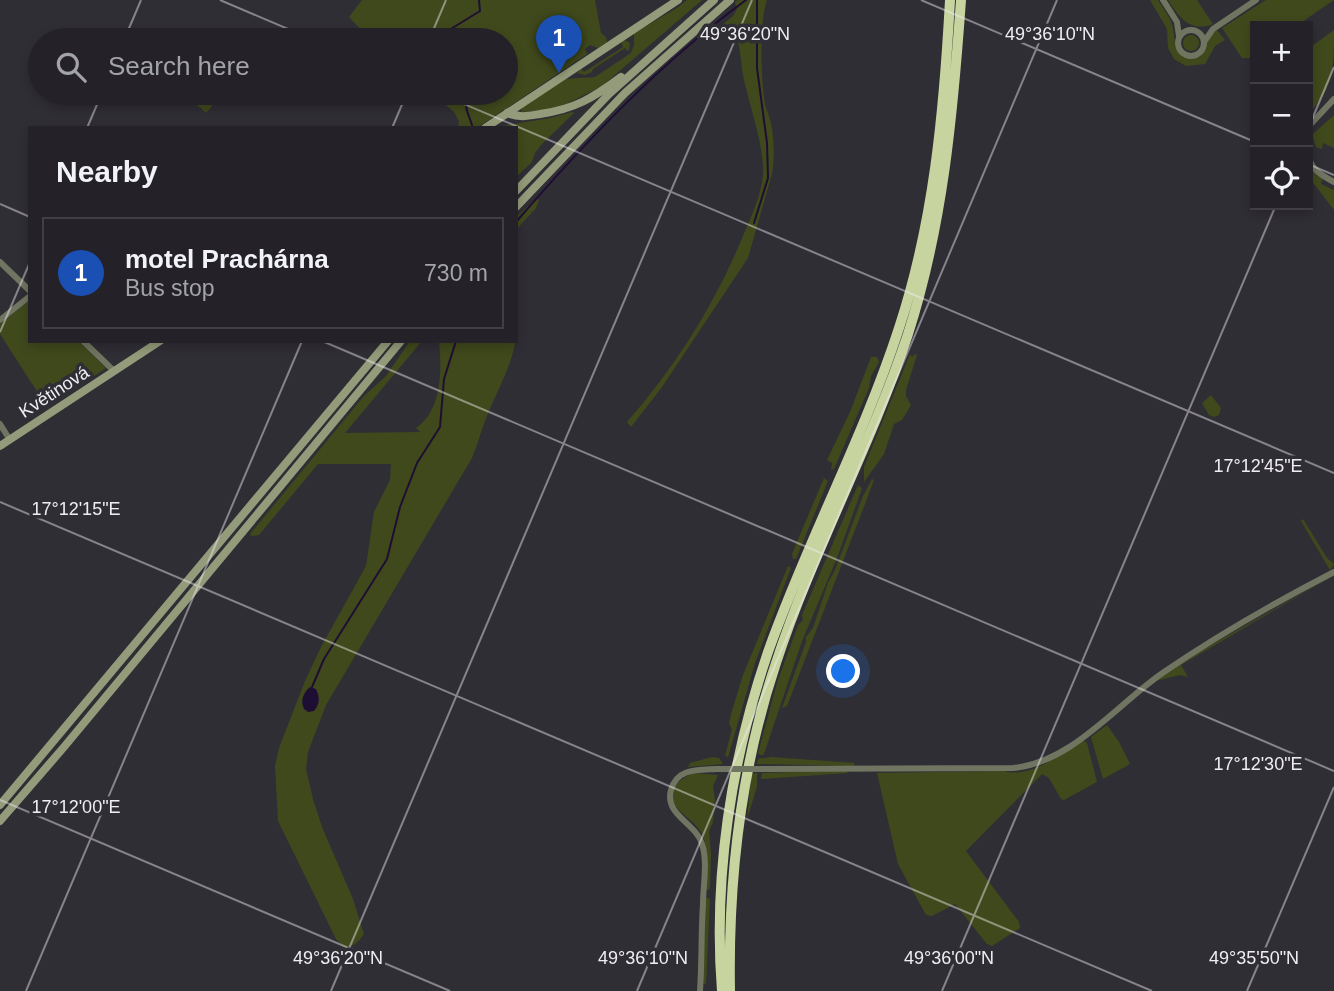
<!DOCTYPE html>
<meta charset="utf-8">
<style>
:root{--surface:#242228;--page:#2c2a30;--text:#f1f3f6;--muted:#a3a4a8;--line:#413f45;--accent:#bca0f2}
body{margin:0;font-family:Helvetica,sans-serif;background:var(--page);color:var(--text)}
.controls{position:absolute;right:21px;top:21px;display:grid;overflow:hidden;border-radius:0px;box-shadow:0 4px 10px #0003}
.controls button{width:63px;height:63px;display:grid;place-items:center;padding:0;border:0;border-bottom:2px solid var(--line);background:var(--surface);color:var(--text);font:35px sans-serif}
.you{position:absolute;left:844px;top:672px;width:24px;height:24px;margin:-18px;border:5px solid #fff;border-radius:50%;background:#1a73e8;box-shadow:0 0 0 10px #1a73e833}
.badge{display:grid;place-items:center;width:46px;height:46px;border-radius:50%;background:var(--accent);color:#fff;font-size:23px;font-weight:700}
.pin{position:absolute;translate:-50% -58px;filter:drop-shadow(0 2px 4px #0008)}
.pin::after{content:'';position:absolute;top:37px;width:24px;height:21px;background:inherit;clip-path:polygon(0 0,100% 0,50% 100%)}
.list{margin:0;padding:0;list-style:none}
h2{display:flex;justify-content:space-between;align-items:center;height:91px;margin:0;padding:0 28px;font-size:30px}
h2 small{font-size:23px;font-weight:400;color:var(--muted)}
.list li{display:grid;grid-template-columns:46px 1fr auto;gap:21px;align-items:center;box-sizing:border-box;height:112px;margin:0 14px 14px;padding:0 14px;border:2px solid var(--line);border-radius:0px}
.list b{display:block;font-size:26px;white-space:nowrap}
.list p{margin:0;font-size:23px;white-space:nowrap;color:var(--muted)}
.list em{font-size:23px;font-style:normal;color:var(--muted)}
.icon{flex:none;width:38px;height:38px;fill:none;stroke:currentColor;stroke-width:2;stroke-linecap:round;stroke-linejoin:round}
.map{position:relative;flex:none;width:1334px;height:991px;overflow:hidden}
.search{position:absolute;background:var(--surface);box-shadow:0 4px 10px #0003;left:28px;top:28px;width:490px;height:77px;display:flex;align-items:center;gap:18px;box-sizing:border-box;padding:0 24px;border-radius:38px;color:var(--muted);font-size:26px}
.panel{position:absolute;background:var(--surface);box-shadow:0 4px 10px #0003;left:28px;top:126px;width:490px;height:217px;border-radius:0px}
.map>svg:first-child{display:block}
.green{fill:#40491c}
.water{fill:#1f0e34}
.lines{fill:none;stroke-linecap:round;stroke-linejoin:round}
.stream{stroke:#1f0e34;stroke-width:2}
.street{stroke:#6f7560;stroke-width:6}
.secondary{stroke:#939b7a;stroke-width:8}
.highway{stroke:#c8d4a0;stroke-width:10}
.street-bridge{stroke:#6f7560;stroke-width:6}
.ticks{fill:none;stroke:#efedf2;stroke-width:2;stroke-opacity:0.45}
.labels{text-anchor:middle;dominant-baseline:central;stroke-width:7;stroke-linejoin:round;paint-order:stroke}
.street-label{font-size:18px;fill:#efedf2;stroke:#302e35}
.ticks-label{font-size:18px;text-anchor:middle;fill:#efedf2;stroke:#302e35;stroke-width:7;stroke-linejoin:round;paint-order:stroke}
</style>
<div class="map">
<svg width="1334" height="991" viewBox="0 0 1334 991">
<rect width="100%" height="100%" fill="#302e35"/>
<!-- green -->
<path class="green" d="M362,0H595L601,33L606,37L607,42L598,48L590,45L585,49L587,54L477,128H458L459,121L454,112L431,93H506V40H371L349,17Z
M687,0H702L602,86L564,105L549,110L521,112L522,107L565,79L595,77L631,53L634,45V33L677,8Z
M738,0H767C759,23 761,80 765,104C766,110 769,114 770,120C774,133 775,160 772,174L748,258L662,387L631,427L627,422C676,366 715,304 743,236C751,216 761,197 763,175C765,149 750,107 744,80C740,62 742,39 729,24L715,31L733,16L737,9L735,2Z
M1150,0H1158C1171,20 1174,22 1175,47L1183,57L1193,59L1201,56L1211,35L1217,30L1225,40L1215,46L1205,64L1186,66L1174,59L1168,48L1167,29Z
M1168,0H1197L1213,24C1190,33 1179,17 1168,0Z
M1266,0H1334L1296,26H1255V54L1250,58H1242L1222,28Z
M1334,30C1334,68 1334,87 1308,115V49Z
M1183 43a8 8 0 1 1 16 0a8 8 0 1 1-16 0Z
M624,40L630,43L629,50L627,51L625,48L593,69L592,72L585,75L577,73L581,69L584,72L623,47L621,41Z
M184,93H223L206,113Z
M572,112L574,113L542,144L535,153L532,162L516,177V128H491L550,118Z
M1334,115V148L1323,143L1322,149L1316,147L1312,135Z
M1308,163L1316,175L1323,179L1321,184L1334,190V210L1308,176Z
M537,198L539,200L536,208L516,230V217Z
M30,300V341H78L106,368L47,407L0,334V324Z
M516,321C519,356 499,385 487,416C481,430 478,444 472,458L326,705L308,752L306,769L313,799L322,827L353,899L364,934C358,942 354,947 344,947L336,939L278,821L275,766L279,748L305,681L321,647L366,566L374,512L390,480L391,464H318L259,535L252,536L250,534L364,396L386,376L410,341H422L345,433L420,432L416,428C442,411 442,370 439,341H516Z
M910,354L912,357L915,354L917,355L906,390V396L911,405L902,420L894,424L884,454L864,482V467Z
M871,357H877L879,362L871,376L869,388L834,469L831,470L832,463L827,460L850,412Z
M1211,395L1221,408L1219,415L1214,417L1209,415L1202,403Z
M824,478L828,481L796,559H793L792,554Z
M872,479L874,480L865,504L787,706L782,708L806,642V637L813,628L828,583L835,570L863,496Z
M858,485L862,488L860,494L837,558L802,641L765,751L763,755H760L758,753L777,683L798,625L803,620L802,615Z
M1303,519L1327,558L1334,564L1330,570L1301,521Z
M788,566L791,568L755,663L728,757L725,756L732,729L729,724L731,714L743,675Z
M1334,575L1181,665L1188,677L1180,675L1155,681L1197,653Z
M1107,725L1119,742L1130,764L1103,779L1091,737Z
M1083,740L1087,743L1097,782L1064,800L1061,799L1049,778L1042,774L966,851L1019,922L1020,928L992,946L987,944L955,904L932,916L926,915L898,864L877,773L1004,771C1031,779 1060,754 1083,740Z
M712,757L719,758L723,764L688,767L690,763Z
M771,757L855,763L853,766L757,764L758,759Z
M826,771H846L848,773L761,779L762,773Z
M694,773L718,775L713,786L715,800L713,822L709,831L711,855L710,888L707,891C703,875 709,856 704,839C699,821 680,817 673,801C673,785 679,779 694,773Z
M757,773V786L747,820L751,778L752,774Z
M705,897L710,899L706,984L703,983Z"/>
<!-- water -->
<path class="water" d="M310,687L316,689C320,698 320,703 314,711L308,712L304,709C300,701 303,693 310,687Z"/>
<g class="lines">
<!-- stream -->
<path class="stream" d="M433,40L480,11L479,0
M464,93L467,111L472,125
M516,222C586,141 659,64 746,0
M754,223L768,178L767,143L757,68V0
M312,687L324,659L387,559L400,507L417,463L440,427L444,379L456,341"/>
<!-- street -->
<path class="street" d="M1163,0L1177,22L1179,36
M1178 43a13 13 0 1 1 26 0a13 13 0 1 1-26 0Z
M1204,42L1213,29L1256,0
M1308,127L1334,99
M1308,139C1311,146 1309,150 1309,157C1311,170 1323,176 1334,182
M0,262L30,291
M0,320L30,296
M83,341L114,371
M0,424L10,440
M768,769L1013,768C1072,763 1118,703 1164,672C1218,635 1276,602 1334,572
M700,991C702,962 701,933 703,904C703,885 708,862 702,844C696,823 664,815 671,790C677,768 698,770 716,769"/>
<!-- secondary -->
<path class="secondary" d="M507,113C519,118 528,116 540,114C575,109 593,98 621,77
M485,128L678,0
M516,191L609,94L714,0
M516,207L625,93L730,0
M0,446L160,341
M0,805L388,341
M0,821L64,747L401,341"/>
<!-- highway -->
<path class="highway" d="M722,991C713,877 731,760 768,652C807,542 863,439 899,328C934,222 944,111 950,0
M730,991C728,878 740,770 776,663C813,550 871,446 908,334C943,225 953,113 961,0"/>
<!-- street-bridge -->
<path class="street-bridge" d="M716,769H768"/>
</g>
<!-- ticks -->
<path class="ticks" d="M220,0L314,40M921,0L1255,142M124,40L141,0M429,40L446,0M438,93L1334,473M87,128L102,93M392,128L407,93M1308,129L1334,67M1308,164L1334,175M0,204L30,217M0,332L30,262M322,341L1334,771M0,502L1152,991M0,800L450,991M26,991L302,341M331,991L752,0M637,991L1057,0M942,991L1276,205M1247,991L1334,787"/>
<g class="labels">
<!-- street labels -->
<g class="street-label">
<text transform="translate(54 392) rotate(-33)">Květinová</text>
</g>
</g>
<g class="ticks-label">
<text x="745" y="40">49°36'20"N</text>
<text x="1050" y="40">49°36'10"N</text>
<text x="1258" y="472">17°12'45"E</text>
<text x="76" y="515">17°12'15"E</text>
<text x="1258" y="770">17°12'30"E</text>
<text x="76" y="813">17°12'00"E</text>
<text x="338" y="964">49°36'20"N</text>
<text x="643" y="964">49°36'10"N</text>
<text x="949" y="964">49°36'00"N</text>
<text x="1254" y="964">49°35'50"N</text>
</g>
</svg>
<div class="controls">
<button>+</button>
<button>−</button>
<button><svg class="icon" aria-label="locate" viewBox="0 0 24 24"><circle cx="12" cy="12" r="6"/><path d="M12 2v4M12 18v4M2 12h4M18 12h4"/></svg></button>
</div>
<div class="you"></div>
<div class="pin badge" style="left:559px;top:73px;background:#1a4fb4">1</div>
<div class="search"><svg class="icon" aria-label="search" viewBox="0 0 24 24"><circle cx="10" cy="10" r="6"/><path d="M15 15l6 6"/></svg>Search here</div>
<section class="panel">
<h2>Nearby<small></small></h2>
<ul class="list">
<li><span class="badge" style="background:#1a4fb4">1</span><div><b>motel Prachárna</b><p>Bus stop</p></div><em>730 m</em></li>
</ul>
</section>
</div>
